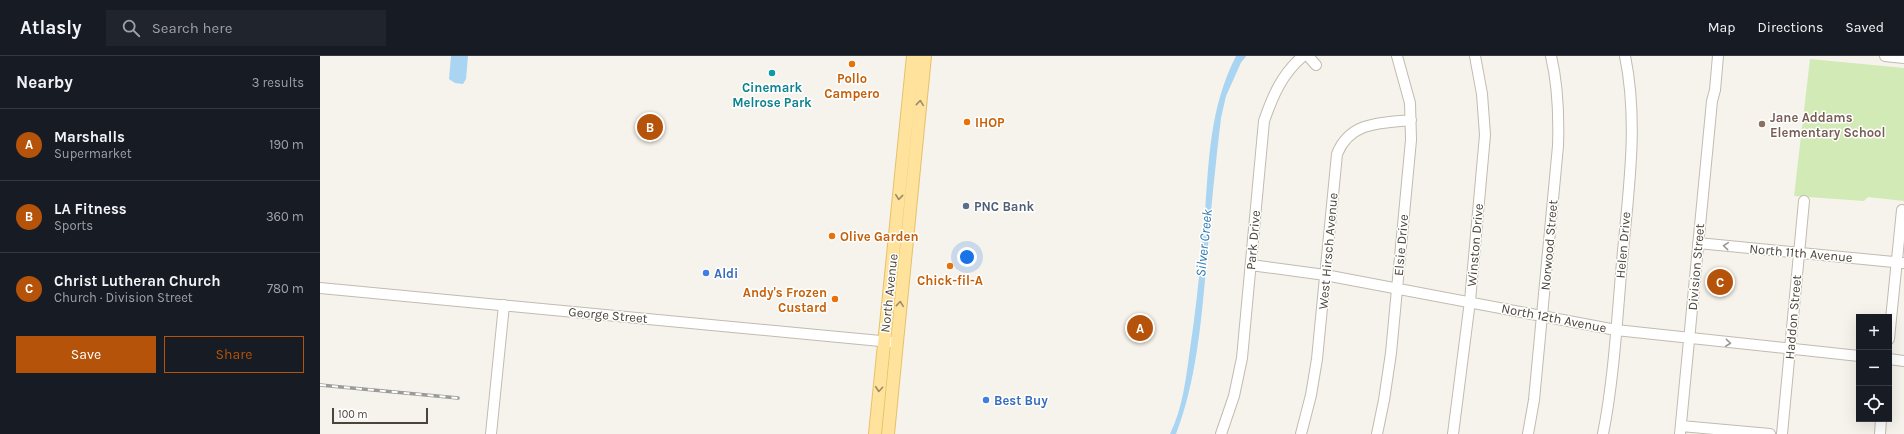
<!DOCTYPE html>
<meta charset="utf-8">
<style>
:root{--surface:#171b24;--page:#20242c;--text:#f1f3f6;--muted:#9ea1a6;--line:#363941;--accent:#b45309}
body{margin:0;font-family:Karla,sans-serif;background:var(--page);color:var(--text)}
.controls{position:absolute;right:12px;bottom:12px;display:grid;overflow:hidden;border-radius:0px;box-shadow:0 4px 16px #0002}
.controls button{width:36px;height:36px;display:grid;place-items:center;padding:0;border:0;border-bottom:1px solid var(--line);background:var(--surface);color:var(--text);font:20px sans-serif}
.scale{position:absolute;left:12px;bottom:10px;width:96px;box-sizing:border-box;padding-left:4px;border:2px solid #4b4439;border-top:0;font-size:11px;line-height:14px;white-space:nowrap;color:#4b4439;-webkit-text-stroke:3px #fff;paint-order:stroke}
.you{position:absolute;left:647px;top:201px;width:14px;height:14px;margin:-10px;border:3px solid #fff;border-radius:50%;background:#1a73e8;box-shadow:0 0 0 6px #1a73e833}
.badge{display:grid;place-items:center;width:26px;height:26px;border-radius:50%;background:var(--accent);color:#fff;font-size:13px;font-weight:700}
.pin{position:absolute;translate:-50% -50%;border:2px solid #fff;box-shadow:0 1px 4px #0006}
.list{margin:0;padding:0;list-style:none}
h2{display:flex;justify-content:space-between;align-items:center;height:52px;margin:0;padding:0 16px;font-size:17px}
h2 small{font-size:13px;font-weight:400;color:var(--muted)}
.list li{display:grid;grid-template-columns:26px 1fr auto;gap:12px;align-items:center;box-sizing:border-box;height:72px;padding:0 16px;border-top:1px solid var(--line)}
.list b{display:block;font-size:15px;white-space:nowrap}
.list p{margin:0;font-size:13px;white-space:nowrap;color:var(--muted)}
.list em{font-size:13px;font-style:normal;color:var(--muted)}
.actions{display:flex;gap:8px;padding:12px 16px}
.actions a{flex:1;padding:9px 0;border:1px solid var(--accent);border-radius:0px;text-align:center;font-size:14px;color:var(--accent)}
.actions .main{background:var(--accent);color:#fff}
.icon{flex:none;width:22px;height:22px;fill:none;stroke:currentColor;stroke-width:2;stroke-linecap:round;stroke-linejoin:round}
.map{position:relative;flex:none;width:1584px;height:378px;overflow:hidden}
header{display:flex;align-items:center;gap:24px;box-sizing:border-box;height:56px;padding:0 20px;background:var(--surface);border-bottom:1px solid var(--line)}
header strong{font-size:19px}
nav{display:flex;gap:22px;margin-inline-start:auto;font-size:14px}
.search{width:280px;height:36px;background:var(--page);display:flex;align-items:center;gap:10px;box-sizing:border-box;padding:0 14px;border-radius:0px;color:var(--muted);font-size:15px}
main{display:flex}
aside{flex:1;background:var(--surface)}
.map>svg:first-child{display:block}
.green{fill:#d2eab5}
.water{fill:#a9d4f2}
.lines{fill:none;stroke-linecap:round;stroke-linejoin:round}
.stream{stroke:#a9d4f2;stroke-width:2}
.minor-casing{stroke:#c2bbae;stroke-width:12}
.major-casing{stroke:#e6c16a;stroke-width:14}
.minor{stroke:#fff;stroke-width:10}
.major{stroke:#ffe39c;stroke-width:12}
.rail-casing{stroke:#9a9a9a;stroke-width:3.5}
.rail{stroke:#fff;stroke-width:2;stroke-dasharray:6;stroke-linecap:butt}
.oneway{stroke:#9c8c66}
.oneway2{stroke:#9c9892}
.food-dot{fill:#e8710a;stroke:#fff;stroke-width:1.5}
.culture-dot{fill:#0f9aa8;stroke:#fff;stroke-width:1.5}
.education-dot{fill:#8d6e63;stroke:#fff;stroke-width:1.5}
.service-dot{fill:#5c6f8a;stroke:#fff;stroke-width:1.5}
.shop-dot{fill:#3f7fe0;stroke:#fff;stroke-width:1.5}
.labels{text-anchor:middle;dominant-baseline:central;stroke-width:3;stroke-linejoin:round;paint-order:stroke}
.food-label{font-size:13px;font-weight:bold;fill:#c56008;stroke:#fff}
.culture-label{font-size:13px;font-weight:bold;fill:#0d838f;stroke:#fff}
.education-label{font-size:13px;font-weight:bold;fill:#785e54;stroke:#fff;text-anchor:start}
.service-label{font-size:13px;font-weight:bold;fill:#4e5e75;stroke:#fff;text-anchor:start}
.street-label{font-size:13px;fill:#4b4439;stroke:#fff}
.shop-label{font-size:13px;font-weight:bold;fill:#366cbe;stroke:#fff;text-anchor:start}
.water-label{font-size:14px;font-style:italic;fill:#2e7ab2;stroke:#fff}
</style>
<header>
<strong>Atlasly</strong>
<div class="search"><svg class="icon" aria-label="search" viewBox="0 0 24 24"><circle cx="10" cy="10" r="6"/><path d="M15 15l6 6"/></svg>Search here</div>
<nav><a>Map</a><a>Directions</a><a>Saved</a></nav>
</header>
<main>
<aside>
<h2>Nearby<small>3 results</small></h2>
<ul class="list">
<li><span class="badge">A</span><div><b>Marshalls</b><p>Supermarket</p></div><em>190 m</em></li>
<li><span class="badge">B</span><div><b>LA Fitness</b><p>Sports</p></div><em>360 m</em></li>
<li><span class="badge">C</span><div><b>Christ Lutheran Church</b><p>Church · Division Street</p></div><em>780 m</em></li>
</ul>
<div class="actions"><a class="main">Save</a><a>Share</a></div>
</aside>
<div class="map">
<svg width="1584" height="378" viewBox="0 0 1584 378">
<rect width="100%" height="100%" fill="#f6f3ec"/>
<!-- green -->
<path class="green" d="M1490,3L1584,12V145L1548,141L1544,145L1474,140Z"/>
<!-- water -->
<path class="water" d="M131,0H148L146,23L143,28L135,27L129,23Z
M916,0H924L906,40L901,62C895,112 890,163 886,213C881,268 876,326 856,378H850C863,351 866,322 870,293C877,247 881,202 885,157C889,101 890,51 916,0Z"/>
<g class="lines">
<!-- stream -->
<path class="stream" d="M920,6L925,0"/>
<!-- minor casing -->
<g class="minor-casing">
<path id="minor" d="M988,0L996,9
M1565,0L1584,2
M1378,187L1584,207
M931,209L1005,219L1296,274L1539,300
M0,232L571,286
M1569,283L1582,154
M1569,303L1584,305
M1361,370L1450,378
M171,378L184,249
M901,378L914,340L922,302L944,65C953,39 962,18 983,0
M981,378L991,339L997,303L1017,98C1030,65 1062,67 1091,64
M1057,378L1064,344L1071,297L1091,84L1090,47L1077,0
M1133,378L1150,245L1165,79L1162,38L1155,0
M1208,378L1214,344L1238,90C1239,60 1238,29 1231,0
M1283,378C1294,322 1297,263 1302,206C1308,137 1319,68 1305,0
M1360,378L1392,45L1395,34L1398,0
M1462,378L1484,145
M1560,378L1561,363"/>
</g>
<!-- major casing -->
<g class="major-casing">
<path id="major" d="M555,378L593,0
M568,378L605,0"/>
</g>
<!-- minor -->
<use href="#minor" class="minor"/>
<!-- major -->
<use href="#major" class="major"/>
<!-- rail casing -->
<g class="rail-casing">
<path id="rail" d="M0,329L138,342"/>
</g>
<!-- rail -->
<use href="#rail" class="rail"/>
</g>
<!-- one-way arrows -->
<defs><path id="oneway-chevron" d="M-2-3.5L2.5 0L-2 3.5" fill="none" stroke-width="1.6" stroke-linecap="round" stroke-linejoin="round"/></defs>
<g class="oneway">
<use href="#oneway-chevron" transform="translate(600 47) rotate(-84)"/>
<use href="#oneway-chevron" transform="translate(579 141) rotate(96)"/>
<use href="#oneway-chevron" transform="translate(580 248) rotate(-84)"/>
<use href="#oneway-chevron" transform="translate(559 333) rotate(95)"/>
</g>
<g class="oneway2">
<use href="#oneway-chevron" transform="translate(1406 190) rotate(-175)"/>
<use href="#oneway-chevron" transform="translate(1408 287) rotate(6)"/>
</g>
<!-- markers -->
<g class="food-dot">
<circle cx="532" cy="8" r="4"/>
<circle cx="647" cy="66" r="4"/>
<circle cx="512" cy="180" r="4"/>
<circle cx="630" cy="210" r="4"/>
<circle cx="515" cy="243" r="4"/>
</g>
<circle class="culture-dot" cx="452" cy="17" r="4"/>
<circle class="education-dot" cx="1442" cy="68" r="4"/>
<circle class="service-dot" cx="646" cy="150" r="4"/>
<g class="shop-dot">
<circle cx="386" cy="217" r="4"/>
<circle cx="666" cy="344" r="4"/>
</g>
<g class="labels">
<!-- food labels -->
<g class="food-label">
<text x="532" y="22">Pollo<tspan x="532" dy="15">Campero</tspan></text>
<text x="655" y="66" text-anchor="start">IHOP</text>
<text x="520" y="180" text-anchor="start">Olive Garden</text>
<text x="630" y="224">Chick-fil-A</text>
<text x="507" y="236" text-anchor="end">Andy's Frozen<tspan x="507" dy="15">Custard</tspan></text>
</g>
<!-- culture labels -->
<g class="culture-label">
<text x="452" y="31">Cinemark<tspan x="452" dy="15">Melrose Park</tspan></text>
</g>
<!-- education labels -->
<g class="education-label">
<text x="1450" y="61">Jane Addams<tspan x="1450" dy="15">Elementary School</tspan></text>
</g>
<!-- service labels -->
<g class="service-label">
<text x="654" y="150">PNC Bank</text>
</g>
<!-- street labels -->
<g class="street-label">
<text transform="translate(933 184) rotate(-85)">Park Drive</text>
<text transform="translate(1081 189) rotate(-85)">Elsie Drive</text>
<text transform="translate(1155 189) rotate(-85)">Winston Drive</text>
<text transform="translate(1229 189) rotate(-85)">Norwood Street</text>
<text transform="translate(1303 189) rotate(-85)">Helen Drive</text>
<text transform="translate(1008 195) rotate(-85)">West Hirsch Avenue</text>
<text transform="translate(1481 197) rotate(5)">North 11th Avenue</text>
<text transform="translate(1376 211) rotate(-85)">Division Street</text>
<text transform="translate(569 237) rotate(-84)">North Avenue</text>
<text transform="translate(288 259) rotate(5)">George Street</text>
<text transform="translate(1473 261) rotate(-85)">Haddon Street</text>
<text transform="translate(1234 262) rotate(11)">North 12th Avenue</text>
</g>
<!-- shop labels -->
<g class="shop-label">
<text x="394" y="217">Aldi</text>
<text x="674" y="344">Best Buy</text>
</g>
<!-- water labels -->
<g class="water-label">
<text transform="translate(884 187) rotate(-84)">Silver Creek</text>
</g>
</g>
</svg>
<div class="controls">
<button>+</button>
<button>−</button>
<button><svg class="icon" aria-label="locate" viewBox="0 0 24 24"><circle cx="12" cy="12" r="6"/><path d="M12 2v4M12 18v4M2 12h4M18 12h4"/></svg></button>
</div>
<div class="scale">100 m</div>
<div class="you"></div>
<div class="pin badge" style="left:820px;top:272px">A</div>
<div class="pin badge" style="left:330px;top:71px">B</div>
<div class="pin badge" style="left:1400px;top:226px">C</div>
</div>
</main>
